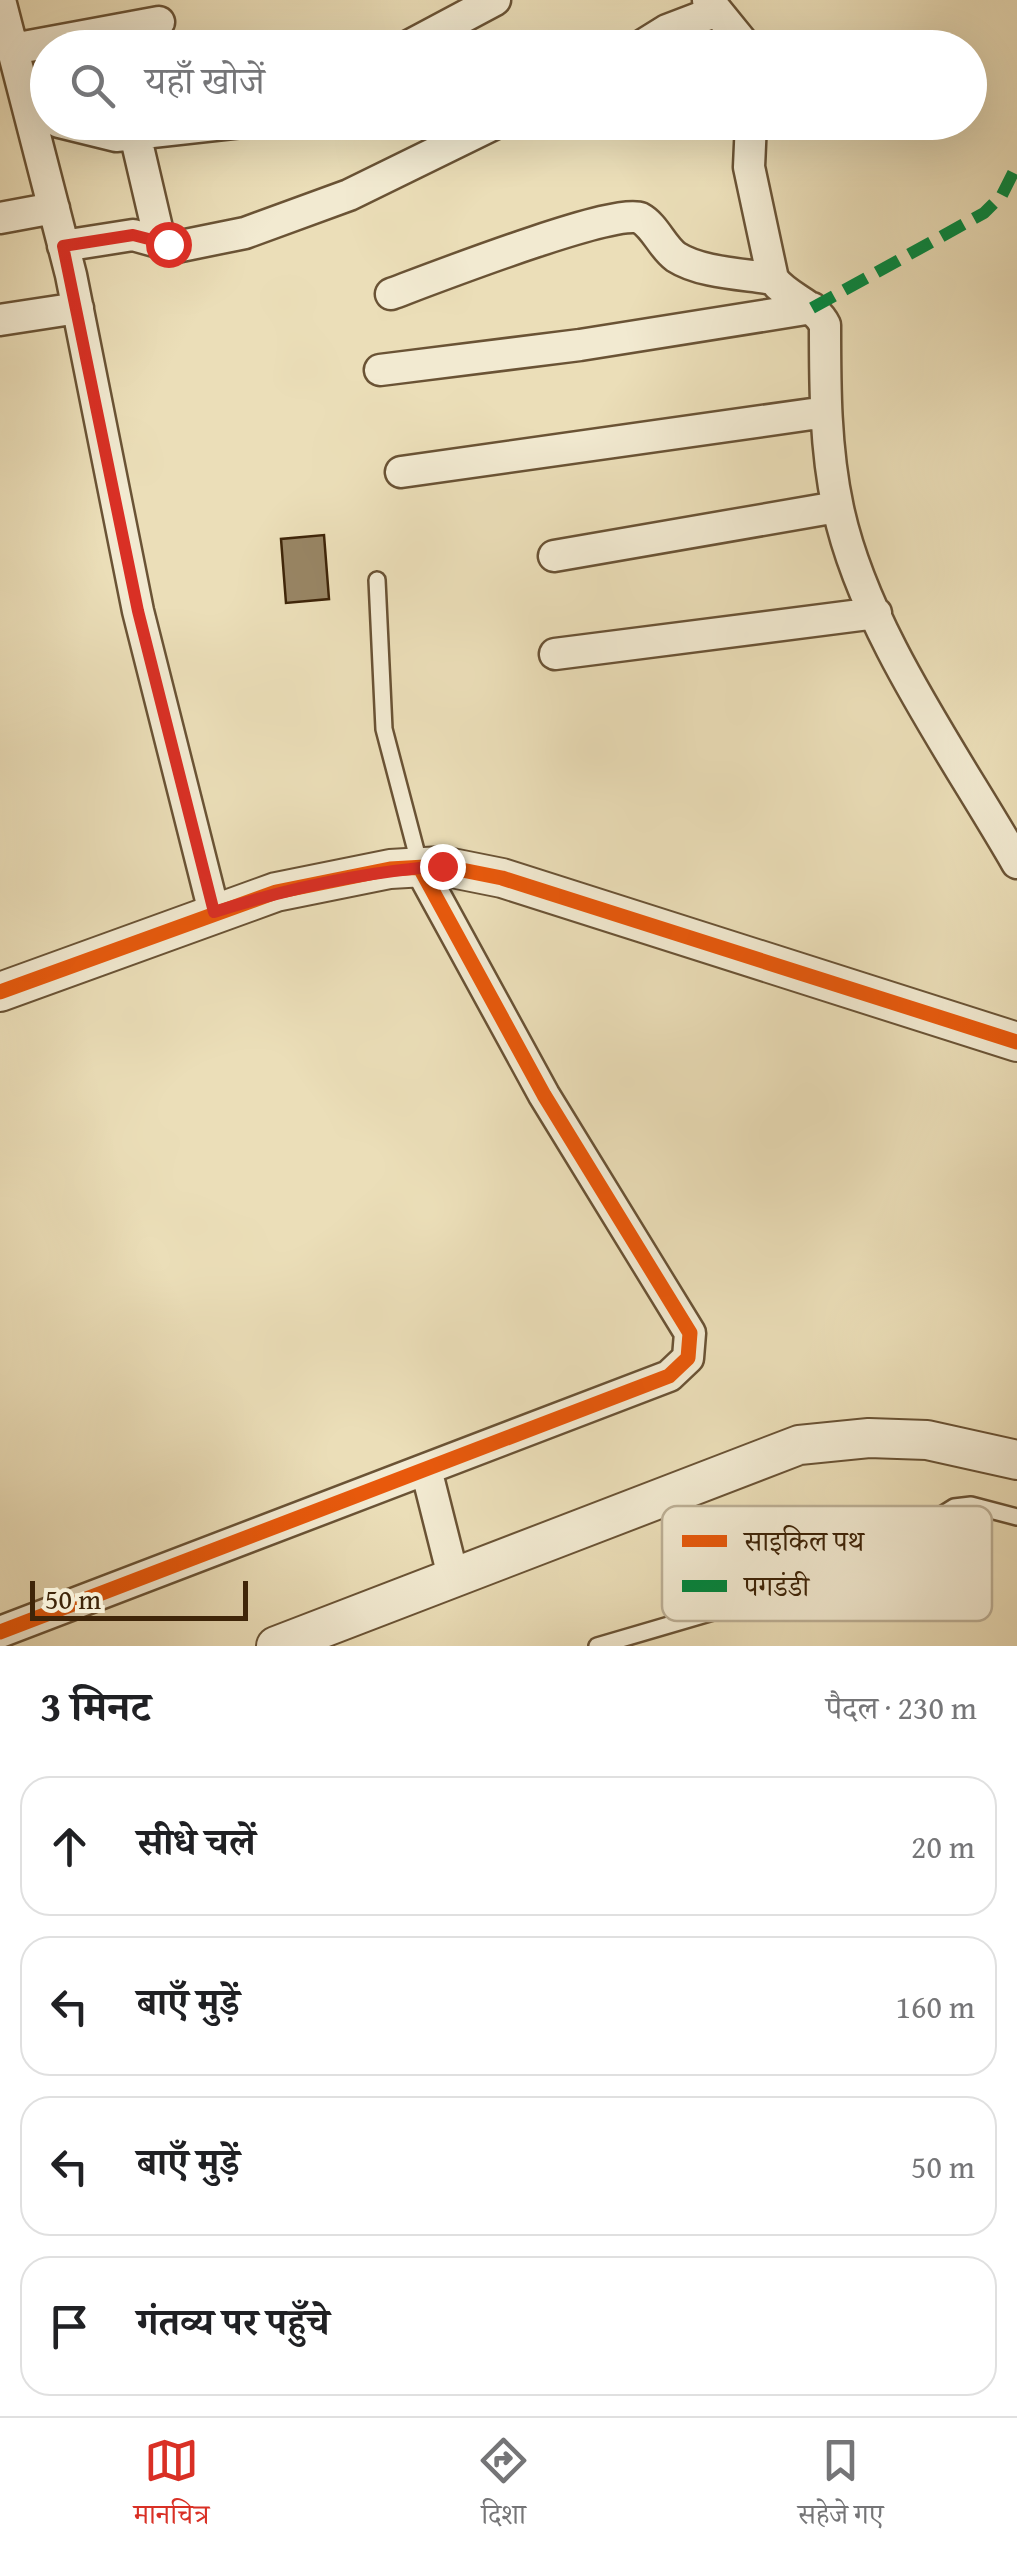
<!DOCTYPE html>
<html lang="hi">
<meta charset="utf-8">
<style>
:root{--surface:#fff;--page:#f6f6f6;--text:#202124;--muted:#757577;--line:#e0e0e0;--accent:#d93025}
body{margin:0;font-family:"Gentium Book Plus","Noto Serif Devanagari",serif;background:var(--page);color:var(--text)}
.scale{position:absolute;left:30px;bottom:25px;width:218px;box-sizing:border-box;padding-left:10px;border:5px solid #3f2509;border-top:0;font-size:28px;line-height:35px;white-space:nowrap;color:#3f2509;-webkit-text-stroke:8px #f2ead1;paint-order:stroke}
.stop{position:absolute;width:30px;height:30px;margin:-22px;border:8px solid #d93025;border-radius:50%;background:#fff}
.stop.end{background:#d93025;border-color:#fff;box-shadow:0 2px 10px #0008}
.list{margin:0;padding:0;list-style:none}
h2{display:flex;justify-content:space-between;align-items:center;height:130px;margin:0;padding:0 40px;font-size:42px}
h2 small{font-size:32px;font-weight:400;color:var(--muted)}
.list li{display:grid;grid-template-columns:65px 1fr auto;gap:30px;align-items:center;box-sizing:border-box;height:140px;margin:0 20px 20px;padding:0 20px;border:2px solid var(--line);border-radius:30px}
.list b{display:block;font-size:38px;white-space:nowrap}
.list em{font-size:32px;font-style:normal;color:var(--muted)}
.icon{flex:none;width:55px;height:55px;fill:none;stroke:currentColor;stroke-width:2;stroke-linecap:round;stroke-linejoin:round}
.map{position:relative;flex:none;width:1017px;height:1646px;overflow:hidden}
.search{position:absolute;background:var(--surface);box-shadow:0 10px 40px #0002;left:30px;right:30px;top:30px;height:110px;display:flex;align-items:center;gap:25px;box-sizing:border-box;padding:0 35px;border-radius:55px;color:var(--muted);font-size:38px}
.sheet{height:770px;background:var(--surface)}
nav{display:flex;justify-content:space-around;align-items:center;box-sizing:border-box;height:140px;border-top:2px solid var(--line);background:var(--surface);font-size:28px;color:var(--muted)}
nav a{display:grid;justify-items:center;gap:5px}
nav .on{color:var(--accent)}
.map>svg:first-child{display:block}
.building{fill:#988564;stroke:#3f2509;stroke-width:2.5}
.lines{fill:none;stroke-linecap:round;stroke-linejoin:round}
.service-casing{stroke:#6a5335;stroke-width:20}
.minor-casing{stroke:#6a5335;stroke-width:35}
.tertiary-casing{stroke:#6a5335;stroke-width:42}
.service{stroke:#f2ead1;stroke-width:15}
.minor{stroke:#f2ead1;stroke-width:30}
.tertiary{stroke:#f2ead1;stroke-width:38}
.quiet{stroke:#00873e;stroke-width:12;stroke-dasharray:25 12;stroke-linecap:butt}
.cycleway-casing{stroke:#f2ead1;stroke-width:21}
.cycleway{stroke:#e8590c;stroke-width:15}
.route{stroke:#d93025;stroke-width:12}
.key{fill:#f2ead1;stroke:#bcaf95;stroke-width:2.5}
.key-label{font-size:28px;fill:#3f2509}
</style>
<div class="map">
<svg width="1017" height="1646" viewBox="0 0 1017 1646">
<rect width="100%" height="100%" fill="#ebdeb8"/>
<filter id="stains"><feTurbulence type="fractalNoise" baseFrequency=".002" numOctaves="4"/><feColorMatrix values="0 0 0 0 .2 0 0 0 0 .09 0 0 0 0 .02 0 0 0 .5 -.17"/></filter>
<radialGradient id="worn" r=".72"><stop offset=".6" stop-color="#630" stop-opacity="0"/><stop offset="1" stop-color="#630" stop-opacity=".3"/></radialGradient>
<!-- building -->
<path class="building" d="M324,535L329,599L286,603L281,539Z"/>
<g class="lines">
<!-- service casing -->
<g class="service-casing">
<path id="service" d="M377,580L384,729L420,866
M825,1584L852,1562L894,1545L954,1507L971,1505L1017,1517
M597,1646L812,1583L878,1601"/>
</g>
<!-- minor casing -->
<g class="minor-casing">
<path id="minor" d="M0,0L71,275L138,611L214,912
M708,0L747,48
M405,48L495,0
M638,48L667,30L717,11
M13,49L159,22
M59,122L116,136L242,122
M751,122L749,167L773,279C788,299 815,304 825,325C825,386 825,448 838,508C864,630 955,755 1017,863
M135,134L160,241
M0,218L54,208
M63,246L133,235L176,247L245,233L349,195L498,122
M391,294C426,281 616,207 640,218C655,226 662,247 676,257C701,273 744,274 773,279
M0,320L78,308
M380,370L580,345L812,308
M401,472L826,412
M554,556L837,507
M555,654L876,613
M426,1469L453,1576
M0,1632L669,1376L688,1358L690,1333L544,1095L420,868"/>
</g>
<!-- tertiary casing -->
<g class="tertiary-casing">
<path id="tertiary" d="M0,992L276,892L390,869L442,866L502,878L1017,1042
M276,1646L799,1445L869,1438L927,1440L1017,1460"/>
</g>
<!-- service -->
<use href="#service" class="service"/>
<!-- minor -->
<use href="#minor" class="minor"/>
<!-- tertiary -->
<use href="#tertiary" class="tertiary"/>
<!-- quiet -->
<path class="quiet" d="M812,308L984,213L1002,195L1017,165"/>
<!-- cycleway casing -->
<g class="cycleway-casing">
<path id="cycleway" d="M0,992L276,892L390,869L442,866L502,878L1017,1042
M0,1632L669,1376L688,1358L690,1333L544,1095L420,868"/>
</g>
<!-- cycleway -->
<use href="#cycleway" class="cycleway"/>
</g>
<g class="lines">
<!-- route -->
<path class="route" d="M168,244L133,235L63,246L138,611L214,912C289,888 364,872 442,866"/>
</g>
<!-- legend -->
<rect x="662" y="1506" width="330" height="115" rx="15" class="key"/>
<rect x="682" y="1535" width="45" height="12" fill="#e8590c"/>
<rect x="682" y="1580" width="45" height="12" fill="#00873e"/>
<g class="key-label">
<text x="744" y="1551">साइकिल पथ</text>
<text x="744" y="1596">पगडंडी</text>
</g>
<rect width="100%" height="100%" filter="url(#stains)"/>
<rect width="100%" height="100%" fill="url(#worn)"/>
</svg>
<div class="scale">50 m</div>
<div class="stop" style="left:168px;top:244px"></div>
<div class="stop end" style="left:442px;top:866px"></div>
<div class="search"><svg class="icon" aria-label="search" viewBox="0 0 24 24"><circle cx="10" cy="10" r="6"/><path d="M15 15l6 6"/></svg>यहाँ खोजें</div>
</div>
<section class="sheet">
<h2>3 मिनट<small>पैदल · 230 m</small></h2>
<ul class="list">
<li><svg class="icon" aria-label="ahead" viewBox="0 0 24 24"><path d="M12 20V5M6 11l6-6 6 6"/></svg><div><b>सीधे चलें</b></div><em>20 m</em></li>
<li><svg class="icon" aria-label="left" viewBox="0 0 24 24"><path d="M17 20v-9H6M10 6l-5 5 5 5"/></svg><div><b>बाएँ मुड़ें</b></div><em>160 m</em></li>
<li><svg class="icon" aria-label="left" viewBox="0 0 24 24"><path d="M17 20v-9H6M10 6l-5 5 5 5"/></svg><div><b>बाएँ मुड़ें</b></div><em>50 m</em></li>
<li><svg class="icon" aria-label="arrive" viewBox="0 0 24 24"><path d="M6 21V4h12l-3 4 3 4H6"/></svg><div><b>गंतव्य पर पहुँचे</b></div></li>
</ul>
</section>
<nav>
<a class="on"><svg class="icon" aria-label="map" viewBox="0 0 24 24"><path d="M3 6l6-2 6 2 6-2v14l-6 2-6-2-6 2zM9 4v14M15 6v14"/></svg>मानचित्र</a>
<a><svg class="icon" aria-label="directions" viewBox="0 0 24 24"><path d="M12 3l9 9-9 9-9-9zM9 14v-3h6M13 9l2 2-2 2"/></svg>दिशा</a>
<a><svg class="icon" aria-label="saved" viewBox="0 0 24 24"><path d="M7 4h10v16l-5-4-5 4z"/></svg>सहेजे गए</a>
</nav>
